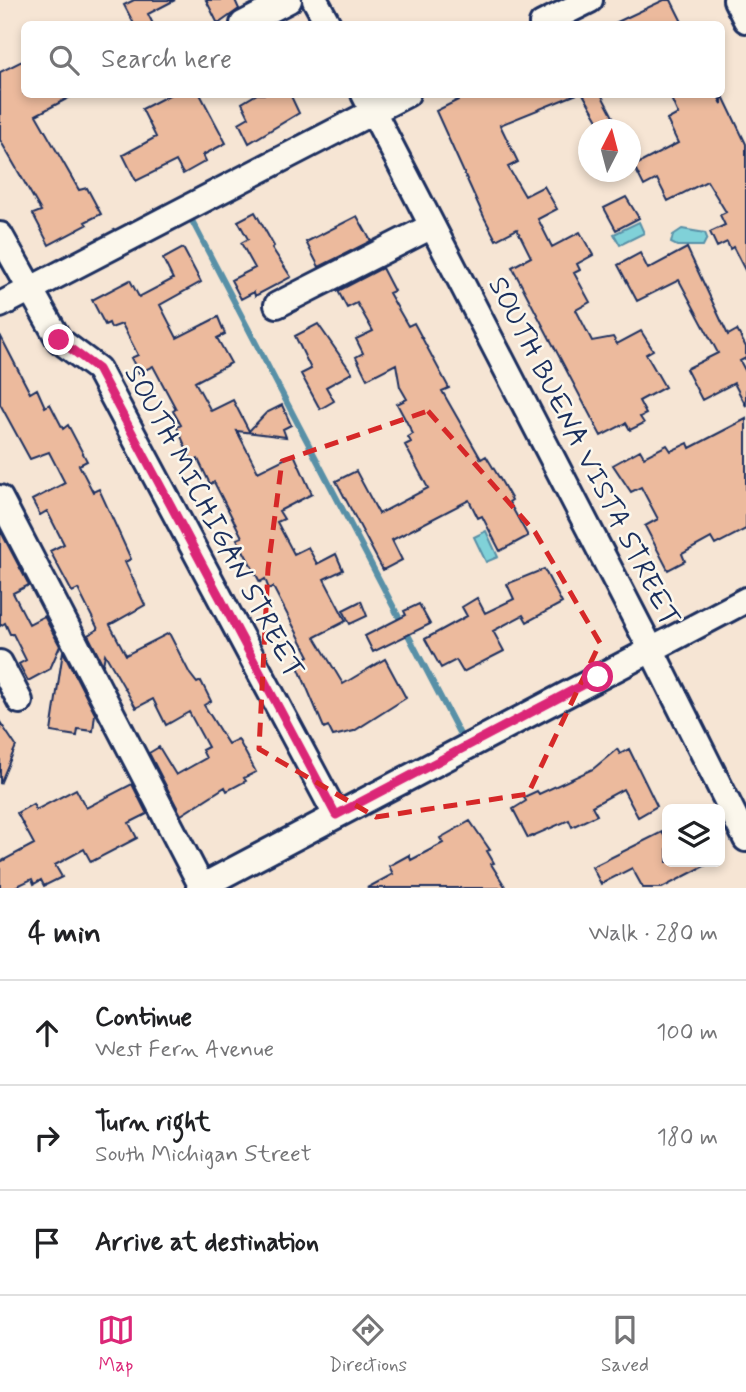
<!DOCTYPE html>
<meta charset="utf-8">
<style>
:root{--surface:#fff;--page:#f2f2f2;--text:#202124;--muted:#757577;--line:#e0e0e0;--accent:#db2777}
body{margin:0;font-family:Mynerve,sans-serif;background:var(--page);color:var(--text)}
.controls{position:absolute;right:21px;bottom:21px;display:grid;overflow:hidden;border-radius:10px;box-shadow:0 4px 10px #0003}
.controls button{width:63px;height:63px;display:grid;place-items:center;padding:0;border:0;border-bottom:2px solid var(--line);background:var(--surface);color:var(--text);font:35px sans-serif}
.compass{position:absolute;left:578px;top:119px;width:63px;height:63px;border-radius:50%;background:var(--surface);box-shadow:0 4px 10px #0003;rotate:6deg}
.stop{position:absolute;width:21px;height:21px;margin:-16px;border:5px solid #db2777;border-radius:50%;background:#fff}
.stop.end{background:#db2777;border-color:#fff;box-shadow:0 2px 7px #0008}
.list{margin:0;padding:0;list-style:none}
h2{display:flex;justify-content:space-between;align-items:center;height:91px;margin:0;padding:0 28px;font-size:30px}
h2 small{font-size:23px;font-weight:400;color:var(--muted)}
.list li{display:grid;grid-template-columns:46px 1fr auto;gap:21px;align-items:center;box-sizing:border-box;height:105px;padding:0 28px;border-top:2px solid var(--line)}
.list b{display:block;font-size:26px;white-space:nowrap}
.list p{margin:0;font-size:23px;white-space:nowrap;color:var(--muted)}
.list em{font-size:23px;font-style:normal;color:var(--muted)}
.icon{flex:none;width:38px;height:38px;fill:none;stroke:currentColor;stroke-width:2;stroke-linecap:round;stroke-linejoin:round}
.map{position:relative;flex:none;width:746px;height:888px;overflow:hidden}
.search{position:absolute;background:var(--surface);box-shadow:0 4px 10px #0003;left:21px;right:21px;top:21px;height:77px;display:flex;align-items:center;gap:18px;box-sizing:border-box;padding:0 24px;border-radius:10px;color:var(--muted);font-size:26px}
.sheet{height:406px;background:var(--surface)}
nav{display:flex;justify-content:space-around;align-items:center;box-sizing:border-box;height:98px;border-top:2px solid var(--line);background:var(--surface);font-size:19px;color:var(--muted)}
nav a{display:grid;justify-items:center;gap:4px}
nav .on{color:var(--accent)}
.map>svg:first-child{display:block}
.water{fill:#80d1d8;stroke:#5890a7;stroke-width:2}
.lines{fill:none;stroke-linecap:round;stroke-linejoin:round}
.stream{stroke:#5890a7;stroke-width:6}
.building{fill:#ecba9d;stroke:#1b2f5e;stroke-width:2}
.minor-casing{stroke:#1b2f5e;stroke-width:30}
.minor{stroke:#fbf7ec;stroke-width:24}
.route{stroke:#db2777;stroke-width:9}
.marked{fill:none;stroke:#d62828;stroke-width:5;stroke-dasharray:14 9;stroke-linejoin:round}
.labels{text-anchor:middle;dominant-baseline:central;stroke-width:5;stroke-linejoin:round;paint-order:stroke}
.street-label{font-size:28px;fill:#1b2f5e;stroke:#fbf7ec}
</style>
<div class="map">
<svg width="746" height="888" viewBox="0 0 746 888">
<rect width="100%" height="100%" fill="#f6e5d4"/>
<filter id="ink" filterUnits="userSpaceOnUse"><feTurbulence type="fractalNoise" baseFrequency=".0143" numOctaves="2"/><feDisplacementMap in="SourceGraphic" scale="14" xChannelSelector="R" yChannelSelector="G"/><feConvolveMatrix kernelMatrix="1 2 1 2 8 2 1 2 1" color-interpolation-filters="sRGB"/></filter>
<g filter="url(#ink)">
<!-- water -->
<path class="water" d="M639,222L644,233L620,245L614,234Z
M682,229L705,233L707,238L703,246H677L671,243L673,235Z
M486,531L498,557L486,562L474,537Z"/>
<g class="lines">
<!-- stream -->
<path class="stream" d="M188,213L465,744"/>
</g>
<!-- building -->
<path class="building" d="M134,0H175L148,14L153,24H134L124,5Z
M206,0H235L239,9L218,24Z
M664,0H671L683,24H613Z
M24,60V94H76L36,115L79,190L87,188L101,214L85,222L87,225L49,245L33,214L41,211L0,140V72Z
M171,94H200L226,143L203,155L206,161L183,174L176,161L136,181L123,155L156,137L142,109Z
M257,94H290L299,113L249,143L239,123L249,117L242,103Z
M470,94H577L500,125L518,162L508,167L525,196L544,186L557,209L538,219L552,247L580,232L593,255L577,264L580,270L574,273L590,302L576,310L592,341L613,337L617,344L641,331L653,350L646,354L665,387L639,401L646,414L640,417L644,423L630,430L626,423L601,436L512,267L531,257L517,229L496,240L484,217L436,111Z
M583,94H601L620,130H604Z
M669,94H717L722,104V94L746,144V272L733,247L730,249L727,242L717,247L710,232L725,225L720,215L726,212L707,181L668,201L657,179L644,186L634,166L678,143L667,120L678,114Z
M626,197L639,218L616,230L604,208Z
M255,212L274,246L272,248L291,277L255,296L254,292L241,299L231,280L255,268L241,243L248,239L238,221Z
M357,216L371,241L319,267L306,242Z
M183,248L201,282L160,305L177,338L218,317L225,334L217,338L231,363L195,382L211,411L233,400L249,431L266,413L282,405L291,425L283,429L286,437L237,431L258,472L294,454L312,494L279,511L284,519L277,522L294,554L308,547L317,564L336,554L343,570L324,579L346,621L315,637L343,684L385,659L406,698L354,731L333,736L328,726L324,728L296,662L309,656L273,587L269,589L265,579L260,582L237,539L242,537L214,482L210,484L198,459L192,462L177,427L181,425L173,411L176,409L153,366L139,373L131,358L138,355L122,324L111,328L109,323L105,325L92,300L130,280L139,297L173,279L163,259Z
M687,248L728,335L737,330L746,347V358L740,361L746,372V406L734,383L702,400L686,369L718,353L679,280L637,301L618,265L640,253L648,269Z
M382,268L394,291L389,293L408,326L414,323L449,388L442,391L481,459L486,456L500,479L512,500L509,502L528,536L500,551L482,516L478,518L469,500L392,540L402,560L383,570L336,481L356,471L379,514L428,488L405,445L411,442L408,437L413,434L397,404L407,399L400,387L396,364L367,379L356,357L363,353L356,339L373,331L357,303L347,308L338,291Z
M318,324L352,373L326,387L334,401L320,409L301,374L311,369L295,336Z
M0,335L30,393L37,389L45,407L50,404L63,429L68,425L87,461L79,465L93,492L99,489L131,559L125,562L145,605L110,625L126,655L169,633L190,674L197,683L201,681L211,701L204,705L228,744L238,739L256,772L244,778L246,781L227,791L225,787L181,815L149,753L159,747L176,775L206,758L202,750L208,747L189,712L166,725L153,699L136,708L105,654L103,665L88,635L98,629L78,589L72,592L50,551L64,544L47,511L40,515L32,500L65,483L49,452L30,459L0,404Z
M746,419V529L715,545L711,538L682,554L685,561L668,570L645,526L658,519L641,487L631,492L613,465L640,450L644,457L667,445L671,451L688,443L690,448Z
M0,530L29,585L13,593L29,624L44,616L60,646L50,669L28,681L19,664L26,660L13,634H10L5,623L0,626Z
M544,569L562,603L527,622L523,615L493,631L504,651L463,672L456,660L441,668L425,639L467,616L462,607L477,598L485,613L514,599L507,584Z
M361,601L367,616L350,624L343,610Z
M419,604L430,624L373,652L365,636L406,615L404,611Z
M63,651L95,714L93,731L78,729L77,736L51,732Z
M0,722L16,746L0,784Z
M617,749L620,754L629,749L657,806L638,817L623,789L592,806L597,815L572,827L569,820L528,838L513,809L526,801L524,797L537,791L539,794L593,769Z
M132,784L147,814L129,823L137,838L91,862L84,849L55,865L62,877L44,886L41,880L34,884L32,879L13,888H0V862L34,844L17,813L33,804L36,810L76,789L86,808Z
M470,821L490,850L487,851L494,863L491,864L506,888H367L393,874L389,866L409,855L411,860L443,843L440,838Z
M662,832L667,841V862H712L662,888H643L632,868L601,884L592,867Z"/>
<g class="lines">
<!-- minor casing -->
<g class="minor-casing">
<path id="minor" d="M315,0L328,24
M736,0L746,20
M243,24L289,0
M542,24L590,0
M364,94L651,649L746,839
M0,235L59,340L98,369L336,815
M0,305L407,94
M277,305L432,226
M0,498L202,887
M0,663L20,701
M199,888L746,600"/>
</g>
<!-- minor -->
<use href="#minor" class="minor"/>
</g>
</g>
<g class="lines" filter="url(#ink)">
<!-- route -->
<path class="route" d="M59,340L98,369L336,815L598,677"/>
</g>
<!-- marked area -->
<path class="marked" d="M428,411L535,532L600,643L528,794L376,817L259,749L268,569L282,461Z"/>
<g class="labels">
<!-- street labels -->
<g class="street-label">
<text transform="translate(583 452) rotate(63)">SOUTH BUENA VISTA STREET</text>
<text transform="translate(213 522) rotate(62)">SOUTH MICHIGAN STREET</text>
</g>
</g>
</svg>
<div class="controls">
<button><svg class="icon" aria-label="layers" viewBox="0 0 24 24"><path d="M12 4l9 5-9 5-9-5zM3 14l9 5 9-5"/></svg></button>
</div>
<svg class="compass" viewBox="-18 -18 36 36"><path d="M0-13l5 13h-10z" fill="#e53935"/><path d="M0 13l5-13h-10z" fill="#757577"/></svg>
<div class="stop" style="left:598px;top:677px"></div>
<div class="stop end" style="left:59px;top:340px"></div>
<div class="search"><svg class="icon" aria-label="search" viewBox="0 0 24 24"><circle cx="10" cy="10" r="6"/><path d="M15 15l6 6"/></svg>Search here</div>
</div>
<section class="sheet">
<h2>4 min<small>Walk · 280 m</small></h2>
<ul class="list">
<li><svg class="icon" aria-label="ahead" viewBox="0 0 24 24"><path d="M12 20V5M6 11l6-6 6 6"/></svg><div><b>Continue</b><p>West Fern Avenue</p></div><em>100 m</em></li>
<li><svg class="icon" aria-label="right" viewBox="0 0 24 24"><path d="M7 20v-9h11M14 6l5 5-5 5"/></svg><div><b>Turn right</b><p>South Michigan Street</p></div><em>180 m</em></li>
<li><svg class="icon" aria-label="arrive" viewBox="0 0 24 24"><path d="M6 21V4h12l-3 4 3 4H6"/></svg><div><b>Arrive at destination</b></div></li>
</ul>
</section>
<nav>
<a class="on"><svg class="icon" aria-label="map" viewBox="0 0 24 24"><path d="M3 6l6-2 6 2 6-2v14l-6 2-6-2-6 2zM9 4v14M15 6v14"/></svg>Map</a>
<a><svg class="icon" aria-label="directions" viewBox="0 0 24 24"><path d="M12 3l9 9-9 9-9-9zM9 14v-3h6M13 9l2 2-2 2"/></svg>Directions</a>
<a><svg class="icon" aria-label="saved" viewBox="0 0 24 24"><path d="M7 4h10v16l-5-4-5 4z"/></svg>Saved</a>
</nav>
